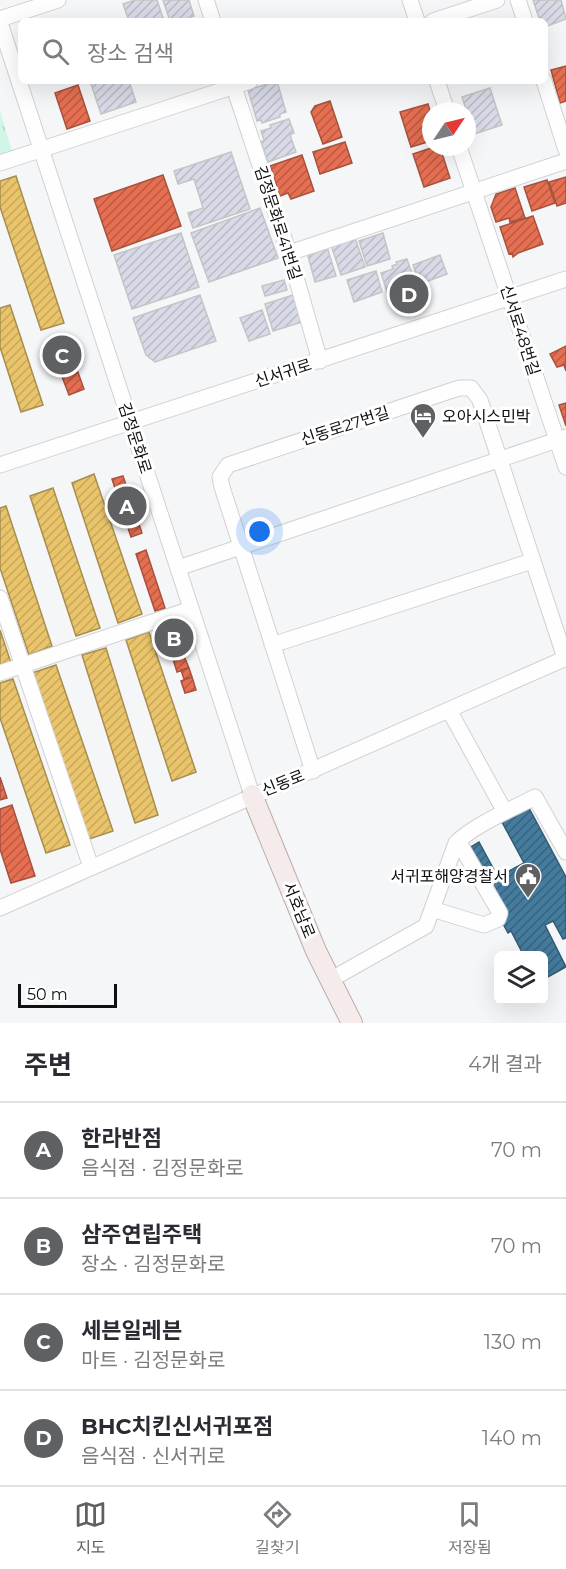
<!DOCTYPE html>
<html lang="ko">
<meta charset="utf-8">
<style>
:root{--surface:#fff;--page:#f2f2f3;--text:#2b2b33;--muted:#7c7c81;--line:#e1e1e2;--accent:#5f6061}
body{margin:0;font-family:Montserrat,"Noto Sans KR",sans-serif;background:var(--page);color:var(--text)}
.controls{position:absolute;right:18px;bottom:18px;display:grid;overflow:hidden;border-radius:9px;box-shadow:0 6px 24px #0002}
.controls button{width:54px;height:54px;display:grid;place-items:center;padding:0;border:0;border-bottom:2px solid var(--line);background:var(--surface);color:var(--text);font:30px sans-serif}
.compass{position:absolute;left:422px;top:102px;width:54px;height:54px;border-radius:50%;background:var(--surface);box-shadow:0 6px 24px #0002;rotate:55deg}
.scale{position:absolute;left:18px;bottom:15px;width:99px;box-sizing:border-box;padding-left:6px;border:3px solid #0e0f10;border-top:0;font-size:16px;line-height:21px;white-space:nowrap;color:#0e0f10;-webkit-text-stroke:4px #fff;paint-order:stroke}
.you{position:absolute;left:260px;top:532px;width:21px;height:21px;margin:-15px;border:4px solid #fff;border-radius:50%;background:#1a73e8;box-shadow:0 0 0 9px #1a73e833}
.badge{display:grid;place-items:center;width:39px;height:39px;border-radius:50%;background:var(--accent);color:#fff;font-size:20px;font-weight:700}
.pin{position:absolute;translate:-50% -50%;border:3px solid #fff;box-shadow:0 2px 6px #0006}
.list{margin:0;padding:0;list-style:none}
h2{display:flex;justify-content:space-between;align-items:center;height:78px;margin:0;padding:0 24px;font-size:26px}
h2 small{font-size:20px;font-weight:400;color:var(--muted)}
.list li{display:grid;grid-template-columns:39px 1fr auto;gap:18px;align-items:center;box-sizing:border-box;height:96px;padding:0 24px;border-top:2px solid var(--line)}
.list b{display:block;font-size:22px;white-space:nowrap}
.list p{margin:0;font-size:20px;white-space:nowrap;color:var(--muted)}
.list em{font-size:20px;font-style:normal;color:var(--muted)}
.icon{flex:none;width:33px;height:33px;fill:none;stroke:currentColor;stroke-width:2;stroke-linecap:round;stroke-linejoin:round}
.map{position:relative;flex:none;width:566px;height:1023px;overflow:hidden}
.search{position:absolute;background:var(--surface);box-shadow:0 6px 24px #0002;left:18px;right:18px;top:18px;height:66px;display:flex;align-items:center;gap:15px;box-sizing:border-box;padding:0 21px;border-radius:9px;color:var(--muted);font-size:22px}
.sheet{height:462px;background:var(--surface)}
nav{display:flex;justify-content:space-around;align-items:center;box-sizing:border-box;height:84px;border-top:2px solid var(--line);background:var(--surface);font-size:16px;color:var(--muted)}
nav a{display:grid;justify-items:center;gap:3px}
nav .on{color:var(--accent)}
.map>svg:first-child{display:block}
.park{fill:url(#park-tufts)}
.homes{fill:url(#homes-hatch);stroke:#a78e4f;stroke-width:1.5}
.shops{fill:url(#shops-hatch);stroke:#a6523e;stroke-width:1.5}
.public{fill:url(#public-hatch);stroke:#345b73;stroke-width:1.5}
.building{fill:url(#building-hatch);stroke:#c5c5c6;stroke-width:1.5}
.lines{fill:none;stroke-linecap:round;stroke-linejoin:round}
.minor-casing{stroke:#d1d1d3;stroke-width:17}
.major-casing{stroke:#bbacac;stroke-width:22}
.minor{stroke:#fefefe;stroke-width:15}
.major{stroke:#f4ebea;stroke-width:20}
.labels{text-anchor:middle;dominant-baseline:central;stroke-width:6;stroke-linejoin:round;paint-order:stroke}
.street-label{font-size:16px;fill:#0e0f10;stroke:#fff}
.poi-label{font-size:16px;fill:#0e0f10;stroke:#fff;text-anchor:start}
</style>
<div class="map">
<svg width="566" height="1023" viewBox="0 0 566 1023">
<defs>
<pattern id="park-tufts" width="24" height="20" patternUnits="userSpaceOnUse" patternTransform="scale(1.5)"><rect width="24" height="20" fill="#d1f6e6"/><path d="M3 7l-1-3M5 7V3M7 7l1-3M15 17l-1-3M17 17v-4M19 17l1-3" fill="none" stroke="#b2d2c4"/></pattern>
<pattern id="homes-hatch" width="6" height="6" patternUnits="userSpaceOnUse" patternTransform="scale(1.5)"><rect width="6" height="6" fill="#e9c46a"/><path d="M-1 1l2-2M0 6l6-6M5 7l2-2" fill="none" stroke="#c7a75b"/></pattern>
<pattern id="shops-hatch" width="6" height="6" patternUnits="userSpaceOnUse" patternTransform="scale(1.5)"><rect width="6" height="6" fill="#e76f51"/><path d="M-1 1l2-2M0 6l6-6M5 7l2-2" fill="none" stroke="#ba5a42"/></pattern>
<pattern id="public-hatch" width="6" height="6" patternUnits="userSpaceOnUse" patternTransform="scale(1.5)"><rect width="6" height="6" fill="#457b9d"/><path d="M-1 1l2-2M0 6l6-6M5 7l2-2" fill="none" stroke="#38637f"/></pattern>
<pattern id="building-hatch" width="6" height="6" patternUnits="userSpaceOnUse" patternTransform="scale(1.5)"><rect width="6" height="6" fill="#d8dbe7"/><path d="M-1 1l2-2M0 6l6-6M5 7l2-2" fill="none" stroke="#b8bbc5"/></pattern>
</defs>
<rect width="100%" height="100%" fill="#f5f6f8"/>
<!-- park -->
<path class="park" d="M0,111L12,151L0,155Z"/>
<!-- homes -->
<path class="homes" d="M16,176L64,323L41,330L0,207V181Z
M10,305L43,405L21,412L0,347V308Z
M94,474L142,614L118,623L72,483Z
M53,488L100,628L76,636L30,496Z
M6,506L52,646L29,655L0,568V508Z
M0,630L11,663L0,667Z
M149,632L196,772L172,781L126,640Z
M106,648L158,815L135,823L82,655Z
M56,665L113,831L89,839L32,673Z
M13,679L70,845L46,853L0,718V683Z"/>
<!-- shops -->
<path class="shops" d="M566,66V101L560,103L551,70Z
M78,85L90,121L67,129L55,93Z
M330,101L342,137L323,144L311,112L315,106Z
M428,104L431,114V141L411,147L400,112Z
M345,142L352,163L320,174L313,152Z
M434,147H440L450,178L424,187L413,154Z
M302,155L314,191L291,199L288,193L280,196L270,166Z
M163,175L181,226L112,251L94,199Z
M566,177V203L557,206L549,182Z
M547,180L555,203L532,211L524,187Z
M515,188L525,218L510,222L509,218L496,222L491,207L496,194Z
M533,216L543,244L518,253L513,257L512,253L509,254L500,227Z
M66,339L84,389L69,395L50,345Z
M566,346V371L564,365L557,367L550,354Z
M566,403V426L559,405Z
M123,476L142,533L131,537L112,479Z
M146,550L165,608L155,611L136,554Z
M175,625L184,648L172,652L164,629Z
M184,656L189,668L177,672L173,659Z
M189,668L192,677L184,679L181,670Z
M192,677L196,690L185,693L181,681Z
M0,777L7,798L0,800Z
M12,805L35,876L11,883L0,849V809Z"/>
<!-- public -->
<path class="public" d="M529,808L566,877V938L563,939L553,921L545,925L566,967L546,978H544V956H524L511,931L508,933L464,851L479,842L498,877L524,863L502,822Z"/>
<!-- building -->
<path class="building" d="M135,0H157L164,21H129L123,4Z
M163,0H189L194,16L185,19L186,21H170Z
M533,0H561L566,19L545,27V21H540Z
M90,81H129L136,102L101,114Z
M277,81L286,112L280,114V117L262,123L261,120L257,121L248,90Z
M490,88L502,125L474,134L462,97Z
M289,119L294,133L290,135L296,152L268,162L261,142L264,140L261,131L271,128L270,125Z
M231,152L250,209L193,228L188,213L203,208L194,179L178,184L174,171Z
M260,208L278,258L209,282L191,233Z
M181,233L199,287L132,309L114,255Z
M383,233L390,259L367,266L359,241Z
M355,238L365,267L341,275L331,245Z
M325,249V251L328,250L336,276L315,282L308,256Z
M440,255L447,274L420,284L413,265Z
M407,259L416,286L388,295L381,273L393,269L392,266L397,264L396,262Z
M376,271L382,292L354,302L347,280Z
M284,280L287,290L265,296L262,286Z
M200,295L216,341L155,362L146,355L133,318Z
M293,295L302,322L273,331L265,304Z
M262,310L270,334L249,341L240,318Z"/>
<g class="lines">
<!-- minor casing -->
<g class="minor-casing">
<path id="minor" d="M206,0L213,21
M410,0L417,21
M518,0L525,21
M0,19L58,0
M433,21L497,0
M0,23L252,795
M232,81L289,253L320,361
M437,81L447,111
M544,81L566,150
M459,147L566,467
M0,163L250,81
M289,253L566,161
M0,465L566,279
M178,568L566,437
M0,598L91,867
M272,645L532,561
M0,673L191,609
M449,710L505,812
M313,771L222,487L220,477L228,465L459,388H471L480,400L565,658
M0,908C189,824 378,742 566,658
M432,909L484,925L498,919L500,913L458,841
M330,980L426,926L456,843C474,825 512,809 535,797L566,852"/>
</g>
<!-- major casing -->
<g class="major-casing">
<path id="major" d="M252,795L316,951L352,1023"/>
</g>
<!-- minor -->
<use href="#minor" class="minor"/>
<!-- major -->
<use href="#major" class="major"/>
</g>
<!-- icons -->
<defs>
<g id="hotel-pin" transform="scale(1.35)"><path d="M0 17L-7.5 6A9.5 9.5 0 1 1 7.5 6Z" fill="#5f6061" stroke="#fff"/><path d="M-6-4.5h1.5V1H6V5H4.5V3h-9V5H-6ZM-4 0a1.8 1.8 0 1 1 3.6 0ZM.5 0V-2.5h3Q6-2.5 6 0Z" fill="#fff"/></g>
<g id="civic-pin" transform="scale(1.35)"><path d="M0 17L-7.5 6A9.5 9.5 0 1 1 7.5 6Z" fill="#5f6061" stroke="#fff"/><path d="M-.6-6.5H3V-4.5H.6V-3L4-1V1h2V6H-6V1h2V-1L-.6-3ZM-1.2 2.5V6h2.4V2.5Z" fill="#fff"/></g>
</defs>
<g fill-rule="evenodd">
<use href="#hotel-pin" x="423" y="416"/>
<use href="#civic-pin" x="528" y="876"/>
</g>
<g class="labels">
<!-- street labels -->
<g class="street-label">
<text transform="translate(278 223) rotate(72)">김정문화로41번길</text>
<text transform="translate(520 330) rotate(72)">신서로48번길</text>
<text transform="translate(283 373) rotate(-18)">신서귀로</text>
<text transform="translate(345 426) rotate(-18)">신동로27번길</text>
<text transform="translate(135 438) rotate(72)">김정문화로</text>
<text transform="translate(283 783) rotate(-22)">신동로</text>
<text transform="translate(299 910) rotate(68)">서호남로</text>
</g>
<!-- poi labels -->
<g class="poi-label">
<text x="442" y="416">오아시스민박</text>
<text x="508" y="876" text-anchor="end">서귀포해양경찰서</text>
</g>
</g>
</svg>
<div class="controls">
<button><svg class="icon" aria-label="layers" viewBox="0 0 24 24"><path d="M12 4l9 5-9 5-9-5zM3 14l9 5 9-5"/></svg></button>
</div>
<svg class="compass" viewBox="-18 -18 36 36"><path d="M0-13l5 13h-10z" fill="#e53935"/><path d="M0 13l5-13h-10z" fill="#7c7c81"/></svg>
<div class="scale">50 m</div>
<div class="you"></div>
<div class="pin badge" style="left:127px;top:506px">A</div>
<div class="pin badge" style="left:174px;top:638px">B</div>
<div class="pin badge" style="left:62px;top:355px">C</div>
<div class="pin badge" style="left:409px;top:294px">D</div>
<div class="search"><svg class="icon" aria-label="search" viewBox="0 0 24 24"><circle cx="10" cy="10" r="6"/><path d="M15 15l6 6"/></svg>장소 검색</div>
</div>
<section class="sheet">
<h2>주변<small>4개 결과</small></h2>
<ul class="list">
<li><span class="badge">A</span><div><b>한라반점</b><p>음식점 · 김정문화로</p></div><em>70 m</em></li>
<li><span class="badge">B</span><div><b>삼주연립주택</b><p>장소 · 김정문화로</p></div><em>70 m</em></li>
<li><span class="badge">C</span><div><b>세븐일레븐</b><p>마트 · 김정문화로</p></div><em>130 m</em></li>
<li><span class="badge">D</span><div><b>BHC치킨신서귀포점</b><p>음식점 · 신서귀로</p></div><em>140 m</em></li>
</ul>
</section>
<nav>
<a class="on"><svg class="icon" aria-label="map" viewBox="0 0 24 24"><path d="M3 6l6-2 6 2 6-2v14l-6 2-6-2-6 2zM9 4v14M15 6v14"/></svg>지도</a>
<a><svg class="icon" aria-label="directions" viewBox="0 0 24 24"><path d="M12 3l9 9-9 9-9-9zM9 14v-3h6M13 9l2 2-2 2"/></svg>길찾기</a>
<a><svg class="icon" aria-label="saved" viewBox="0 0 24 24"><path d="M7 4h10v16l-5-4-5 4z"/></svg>저장됨</a>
</nav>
